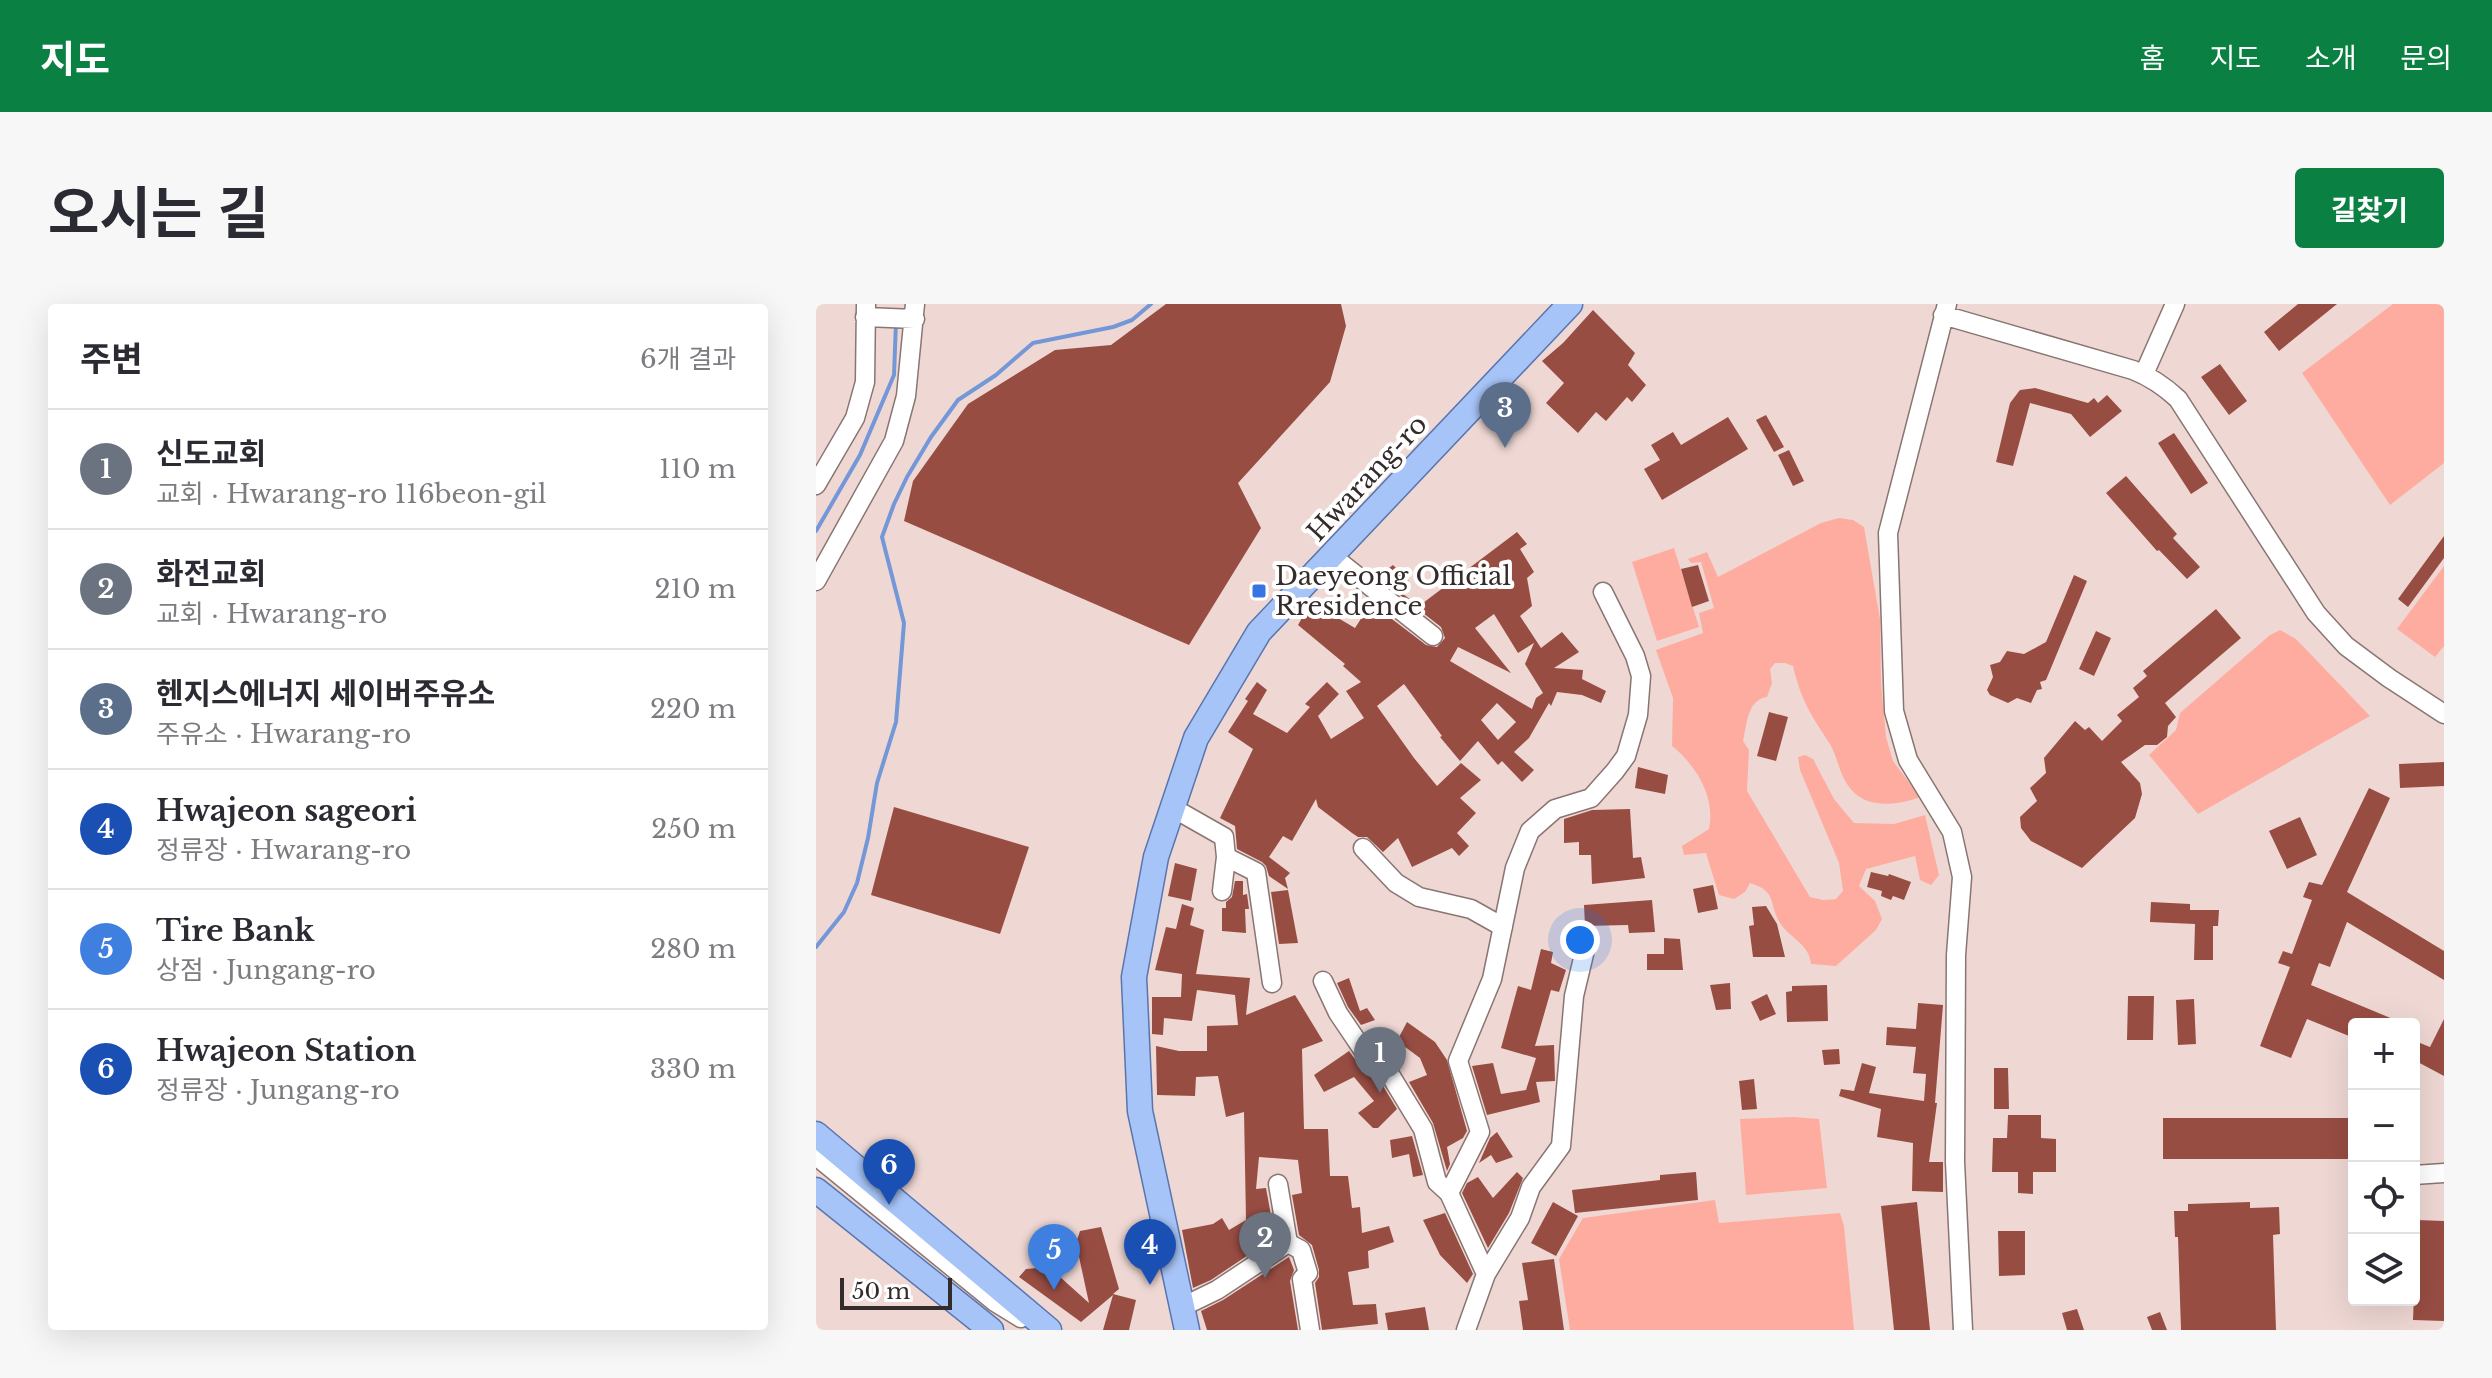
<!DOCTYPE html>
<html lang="ko">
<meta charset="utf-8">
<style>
:root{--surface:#fff;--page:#f7f7f7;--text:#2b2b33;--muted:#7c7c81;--line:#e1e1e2;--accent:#0b8043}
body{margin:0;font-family:"Libre Baskerville","Noto Sans KR",serif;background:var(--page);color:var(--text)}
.controls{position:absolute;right:24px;bottom:24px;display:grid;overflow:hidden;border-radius:8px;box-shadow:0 8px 32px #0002}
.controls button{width:72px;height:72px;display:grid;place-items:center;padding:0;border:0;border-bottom:2px solid var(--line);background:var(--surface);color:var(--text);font:40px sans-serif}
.scale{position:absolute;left:24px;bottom:20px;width:112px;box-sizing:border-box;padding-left:8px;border:4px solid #342c2a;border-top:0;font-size:22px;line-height:28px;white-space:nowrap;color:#342c2a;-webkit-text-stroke:6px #fff;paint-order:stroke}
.you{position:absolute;left:764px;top:636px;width:28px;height:28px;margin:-20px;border:6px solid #fff;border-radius:50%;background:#1a73e8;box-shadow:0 0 0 12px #1a73e833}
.badge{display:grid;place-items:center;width:52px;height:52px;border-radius:50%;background:var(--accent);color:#fff;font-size:26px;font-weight:700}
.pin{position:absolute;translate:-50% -66px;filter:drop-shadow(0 2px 4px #0008)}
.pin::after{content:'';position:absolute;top:42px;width:28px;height:24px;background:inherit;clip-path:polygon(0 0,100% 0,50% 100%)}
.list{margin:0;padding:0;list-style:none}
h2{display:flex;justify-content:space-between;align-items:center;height:104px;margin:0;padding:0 32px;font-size:34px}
h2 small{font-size:26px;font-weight:400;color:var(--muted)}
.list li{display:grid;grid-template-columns:52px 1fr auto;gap:24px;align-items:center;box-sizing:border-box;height:120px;padding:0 32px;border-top:2px solid var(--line)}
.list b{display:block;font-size:30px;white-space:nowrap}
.list p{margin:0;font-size:26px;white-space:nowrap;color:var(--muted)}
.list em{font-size:26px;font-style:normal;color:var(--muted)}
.icon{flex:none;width:44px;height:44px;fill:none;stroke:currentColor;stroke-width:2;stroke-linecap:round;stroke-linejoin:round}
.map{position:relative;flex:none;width:1628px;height:1026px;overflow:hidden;border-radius:8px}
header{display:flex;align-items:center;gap:48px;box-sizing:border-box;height:112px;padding:0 40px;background:var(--accent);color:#fff}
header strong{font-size:38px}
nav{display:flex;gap:44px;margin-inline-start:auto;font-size:28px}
.intro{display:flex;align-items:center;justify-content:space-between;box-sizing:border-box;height:192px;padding:0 48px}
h1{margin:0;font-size:56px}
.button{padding:20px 36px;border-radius:8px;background:var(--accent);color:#fff;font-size:28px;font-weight:700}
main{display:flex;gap:48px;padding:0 48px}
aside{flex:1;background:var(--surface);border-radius:8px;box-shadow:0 8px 32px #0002}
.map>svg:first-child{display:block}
.green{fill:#feaca0}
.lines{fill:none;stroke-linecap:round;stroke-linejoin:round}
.stream{stroke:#7397d7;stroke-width:4}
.building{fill:#984d43;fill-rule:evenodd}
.minor-casing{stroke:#897572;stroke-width:21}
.major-casing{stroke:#5875ad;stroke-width:27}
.minor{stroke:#fff;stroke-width:18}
.major{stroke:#a7c4f8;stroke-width:24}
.poi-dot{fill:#3774e3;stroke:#fff;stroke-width:3}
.labels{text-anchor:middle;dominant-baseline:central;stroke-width:8;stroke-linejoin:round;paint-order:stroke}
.street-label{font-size:26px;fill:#342c2a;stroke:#fff}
.poi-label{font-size:26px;fill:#342c2a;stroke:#fff;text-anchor:start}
</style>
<header>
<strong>지도</strong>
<nav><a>홈</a><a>지도</a><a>소개</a><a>문의</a></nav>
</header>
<div class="intro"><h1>오시는 길</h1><a class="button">길찾기</a></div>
<main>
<aside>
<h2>주변<small>6개 결과</small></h2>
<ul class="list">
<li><span class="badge" style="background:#6b7280">1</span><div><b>신도교회</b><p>교회 · Hwarang-ro 116beon-gil</p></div><em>110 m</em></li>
<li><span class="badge" style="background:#6b7280">2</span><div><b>화전교회</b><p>교회 · Hwarang-ro</p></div><em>210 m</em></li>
<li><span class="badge" style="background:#5c6f8a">3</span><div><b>헨지스에너지 세이버주유소</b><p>주유소 · Hwarang-ro</p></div><em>220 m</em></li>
<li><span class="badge" style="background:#1a4fb4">4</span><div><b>Hwajeon sageori</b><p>정류장 · Hwarang-ro</p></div><em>250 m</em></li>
<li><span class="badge" style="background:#3f7fe0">5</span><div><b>Tire Bank</b><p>상점 · Jungang-ro</p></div><em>280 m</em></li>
<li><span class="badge" style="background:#1a4fb4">6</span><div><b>Hwajeon Station</b><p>정류장 · Jungang-ro</p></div><em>330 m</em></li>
</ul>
</aside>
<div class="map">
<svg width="1628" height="1026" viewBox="0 0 1628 1026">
<rect width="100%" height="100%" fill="#efd8d4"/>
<!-- green -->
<path class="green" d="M1577,0H1628V159L1574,201L1486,69Z
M1023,214L1037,216L1048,223L1064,315L1065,379L1070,433L1077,457L1104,493C1080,502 1047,506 1031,480C1023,468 1021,452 1014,440C994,409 986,399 977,362L969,359H959L954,365L956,379L951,393C931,396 931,420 927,437L933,446L931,487L994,593L1007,596L1020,595L1027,587L1023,559L984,466L982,453L989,451L997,455L1018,495L1038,519L1078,520L1109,511L1123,571L1115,581L1104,576L1099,552L1050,565L1043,582L1059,597L1066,615L1060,626L1020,662L995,660C993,639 974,635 964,619C952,599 962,588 934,579L929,588L918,595L903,591L890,549L868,551L866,542L893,525C900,494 880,461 856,442L857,394L840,346L887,329L883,309L898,304L885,258L875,259L872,255L891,248L902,273L1005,219Z
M858,244L883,323L841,337L816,258Z
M1628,262V342L1619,353L1581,325Z
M1464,326L1480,335L1554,412L1382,510L1333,451L1360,426L1364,409L1454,331Z
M978,813L1003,815L1011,884L930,891L924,815Z
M899,896L903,919L1024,909L1028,922L1038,1026H754L743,955L767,914Z"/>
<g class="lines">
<!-- stream -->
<path class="stream" d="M0,227L44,151L78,71L80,18
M0,643L28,608L41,579L52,534L61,479L80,418L88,319L66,233L78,200L91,173L115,133L142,96L180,71L217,39L297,23L316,16L335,0"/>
</g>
<!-- building -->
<path class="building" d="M350,0H525L530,22L514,78L422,179L445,224L373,341L88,217L97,177L152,100L239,46L295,41Z
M1482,0H1521L1463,47L1448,28Z
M777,6L819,49L812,61L830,81L816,98L811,93L790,117L780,108L762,129L730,99L748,79L726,57L747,39Z
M1404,60L1431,97L1413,111L1385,73Z
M1219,84L1272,99L1278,94L1282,99L1291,91L1306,107L1274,133L1255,110L1214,99L1197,162L1180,158L1194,99L1204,86Z
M950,111L968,143L958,148L940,116Z
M912,113L932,145L846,196L828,165L844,156L835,141L857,128L865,141Z
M1358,129L1392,179L1375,190L1342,139Z
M973,146L988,177L977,182L962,151Z
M1310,172L1361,230L1357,234L1384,263L1371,275L1343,246L1341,247L1290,189Z
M701,228L711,240L704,245L718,268L711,274L716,302L704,312L725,344L746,328L763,348L738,364L767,366L766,375L790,387L785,399L766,391L741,388L735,402L733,399L713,434L698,448L718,466L706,478L686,457L682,461L662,437L644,457L624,433L626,432L588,380L561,402L598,454L621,482L645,459L665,476L644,494L660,509L641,529L653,542L643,552L636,544L596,563L582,534L567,548L551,533H542L536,529L502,503L500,495L476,537L467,532L453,553L474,569L469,574L472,585L453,572L450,562L446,558L421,545L419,522L404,514L437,445L412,428L432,397L429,395L441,378L451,386L437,410L471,429L494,403L489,400L511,378L523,390L502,412L515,435L548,414L530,387L545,378L527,362L529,360L482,321L495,298L539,324L555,299L610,341L621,343L629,334L625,323L561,273L577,261L593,277L583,287L603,302ZM678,310L702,349L718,339L709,360L727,389L720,394L716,405L634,357L642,343L695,369L659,324ZM681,399L700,418L682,436L665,416Z
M1628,232V254L1592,303L1582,295Z
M882,261L893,297L876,303L865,265Z
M1258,271L1271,277L1230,376L1224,378L1226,385L1221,386L1215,399L1201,394L1192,399L1174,391L1171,386L1177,373L1174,361L1184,358L1191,347L1208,350L1230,338Z
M1400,305L1425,334L1349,399L1360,413L1352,422L1351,433L1341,441H1329L1305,458L1324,479L1326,490L1319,514L1266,564L1215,537L1205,524L1204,513L1221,497L1214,484L1230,469L1228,454L1259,417L1269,426L1273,423L1286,437L1306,417L1301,411L1323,393L1317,384L1331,372L1327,367Z
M1280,327L1295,334L1278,372L1263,365Z
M953,408L972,413L960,457L941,452Z
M1628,458V482L1584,484L1583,460Z
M822,463L852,471L849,490L819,484Z
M1553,484L1574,494L1531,588L1628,647V676L1531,618L1514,663L1503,659L1495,681L1589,720H1538V734L1491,715L1475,754L1444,742L1474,663L1462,659L1467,647L1476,650L1496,596L1487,593L1493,578L1506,581Z
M78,503L213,543L184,630L55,591Z
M814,505L817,554L825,553L829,574L776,580L775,551H763V538L748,539V515L776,506Z
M1484,513L1501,551L1471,565L1453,527Z
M359,559L381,565L375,597L352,592Z
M1055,568L1072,572L1073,570L1095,578L1088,596L1077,592L1075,596L1065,592L1066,587L1051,583Z
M419,577H427V591L431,590L433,605H429L430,629L406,627V604H410V598L416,593Z
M897,581L902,605L882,609L877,585Z
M472,586L482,639L463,640L455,588Z
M836,596L839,628L813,629L812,621L769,622L768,601Z
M1335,598L1374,600V606H1403L1402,622H1397V656H1378L1379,620L1334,618Z
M366,600L378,604L374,621L388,626L380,670L434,674L430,711L479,691L507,737L486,745L488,825H512L514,872H532L536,904L544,903L546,929L573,922L578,938L552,947L553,964L532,968L537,1001L560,1000L562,1020L506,1026L499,979L503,973V966L496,941L483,931L476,891L486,889L482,856L443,853L440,885L450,884L459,933L395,976L377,984L366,926L397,920L406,914L413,926L430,916L428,808L410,813L402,772L380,773L379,792L341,791L340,742L363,747H391V722L422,721L419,691L381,686L376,717L348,714L347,731L336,730V693H365L366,670L339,666L350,623L360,625Z
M950,602L961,620L969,653H937L933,622L938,621L936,603Z
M848,634L864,635L867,666H831V650H848Z
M725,645L737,648L735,659L750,666L743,688L735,686L719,742L738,741L739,777L720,778L724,798L671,811L656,762L677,759L685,790L710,786L720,754L685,744L702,682L715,686Z
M533,674L544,707L551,704L559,716L545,721L532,703L521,679Z
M914,679L915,705L900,706L894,681Z
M1011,681L1012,717L971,718L970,688L976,687V682Z
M951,690L960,710L944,717L935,698Z
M1312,692H1338L1337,736H1311Z
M1378,695L1380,740L1362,741L1360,696Z
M1102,699L1127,701L1119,799H1121L1113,858H1127V888L1096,887L1097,839L1061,833L1065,805L1023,792L1025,785L1038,787L1046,759L1060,763L1053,789L1108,797L1110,770L1097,769L1100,743L1070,741L1071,723L1100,725Z
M1628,715V772L1598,756L1604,739L1614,743Z
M591,718L619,738L631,756L651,827L647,834L631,843L634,860L631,867L617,819L593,778L611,771L604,754L581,737Z
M567,724L581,744L573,753L553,734Z
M1023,745L1024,760L1008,761L1006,746Z
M533,747L541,758L564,777L581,805L562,824H557L542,809L558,797L538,773L508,788L498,771Z
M1178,764H1192L1193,805H1178Z
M938,775L941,805L926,806L923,777Z
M1192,811H1225V834L1240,835V868H1217V890L1202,889V868H1176L1177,834H1191Z
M1347,814H1538V855H1347Z
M681,828L697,853L680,859L675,851L663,859L674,834Z
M596,832L607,871L597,873L593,850L576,854L574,836Z
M701,868L707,874L693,909L672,944L646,889L651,879L662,873L677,894Z
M880,868L882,896L759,909L756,886L844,876V871Z
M737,898L762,912L740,952L715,939Z
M1101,898L1114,1026H1078L1065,902Z
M1434,898V904L1463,903L1464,930L1457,931L1460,1026H1365L1362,933H1359L1358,907H1372V900Z
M629,909L657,970L651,979L624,951L607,916Z
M1601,916L1628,917V1017L1597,1016Z
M285,923L303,985L297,990L320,996L313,1026H287L297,991L265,1018L203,973L210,965L233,963L273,999L260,939L264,927Z
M1182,927H1209V971L1183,972Z
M473,953L478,966L474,977L482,1026H391L385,1007L407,996Z
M738,955L748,1026H707L703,997L712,996L706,959Z
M609,1003L613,1026H572L569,1009Z
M1261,1005L1268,1026H1251L1246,1009Z
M1344,1008L1351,1026H1336L1331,1013Z"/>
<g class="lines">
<!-- minor casing -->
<g class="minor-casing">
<path id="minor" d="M1131,0L1072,229L1078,407L1092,456L1136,528L1146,573L1140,651L1139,858L1147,1026
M1127,11L1317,66C1335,73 1348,82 1362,95L1500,309L1530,342L1573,374L1628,410
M49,13L99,15
M1328,70L1359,0
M0,181L39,114L49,78L50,0
M516,252L617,332
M0,277L78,137L90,92L99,0
M357,504L408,533L410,553L440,568L456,679
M547,544L580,579L603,593L655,605L687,623
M406,587L410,553
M507,677L522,709L549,749L573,769L607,825L621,878L633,889
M0,852L179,998L205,1014
M1598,871L1628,869
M472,939L485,946L492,969L486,975L494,1026
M670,970L633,889L664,828L642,757L676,675L699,564L714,527L739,505L775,494L799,467L810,452L822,411L825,372L819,352L787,288
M366,1003L401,986L472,939L462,880
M650,1026L670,970L704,914L715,883L745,842L758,692L769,646"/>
</g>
<!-- major casing -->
<g class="major-casing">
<path id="major" d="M0,830L233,1026
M0,886L175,1026
M371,1026L324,807L318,673L340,553L380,434L443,328L754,0"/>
</g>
<!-- minor -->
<use href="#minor" class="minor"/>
<!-- major -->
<use href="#major" class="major"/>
</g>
<!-- markers -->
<rect class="poi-dot" x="435" y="279" width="16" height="16" rx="4"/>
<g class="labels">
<!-- street labels -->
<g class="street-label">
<text transform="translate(551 174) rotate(-47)">Hwarang-ro</text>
</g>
<!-- poi labels -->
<g class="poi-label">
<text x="459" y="272">Daeyeong Official<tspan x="459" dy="30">Rresidence</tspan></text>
</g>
</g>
</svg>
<div class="controls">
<button>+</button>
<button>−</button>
<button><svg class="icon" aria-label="locate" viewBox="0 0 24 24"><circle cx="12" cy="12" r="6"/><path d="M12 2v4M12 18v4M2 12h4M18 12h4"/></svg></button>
<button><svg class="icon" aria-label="layers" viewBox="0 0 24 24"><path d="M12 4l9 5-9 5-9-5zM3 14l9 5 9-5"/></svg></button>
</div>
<div class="scale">50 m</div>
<div class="you"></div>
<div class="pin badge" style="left:564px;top:789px;background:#6b7280">1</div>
<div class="pin badge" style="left:449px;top:974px;background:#6b7280">2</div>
<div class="pin badge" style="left:689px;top:144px;background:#5c6f8a">3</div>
<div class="pin badge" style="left:334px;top:981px;background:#1a4fb4">4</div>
<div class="pin badge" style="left:238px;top:986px;background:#3f7fe0">5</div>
<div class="pin badge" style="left:73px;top:901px;background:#1a4fb4">6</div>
</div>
</main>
